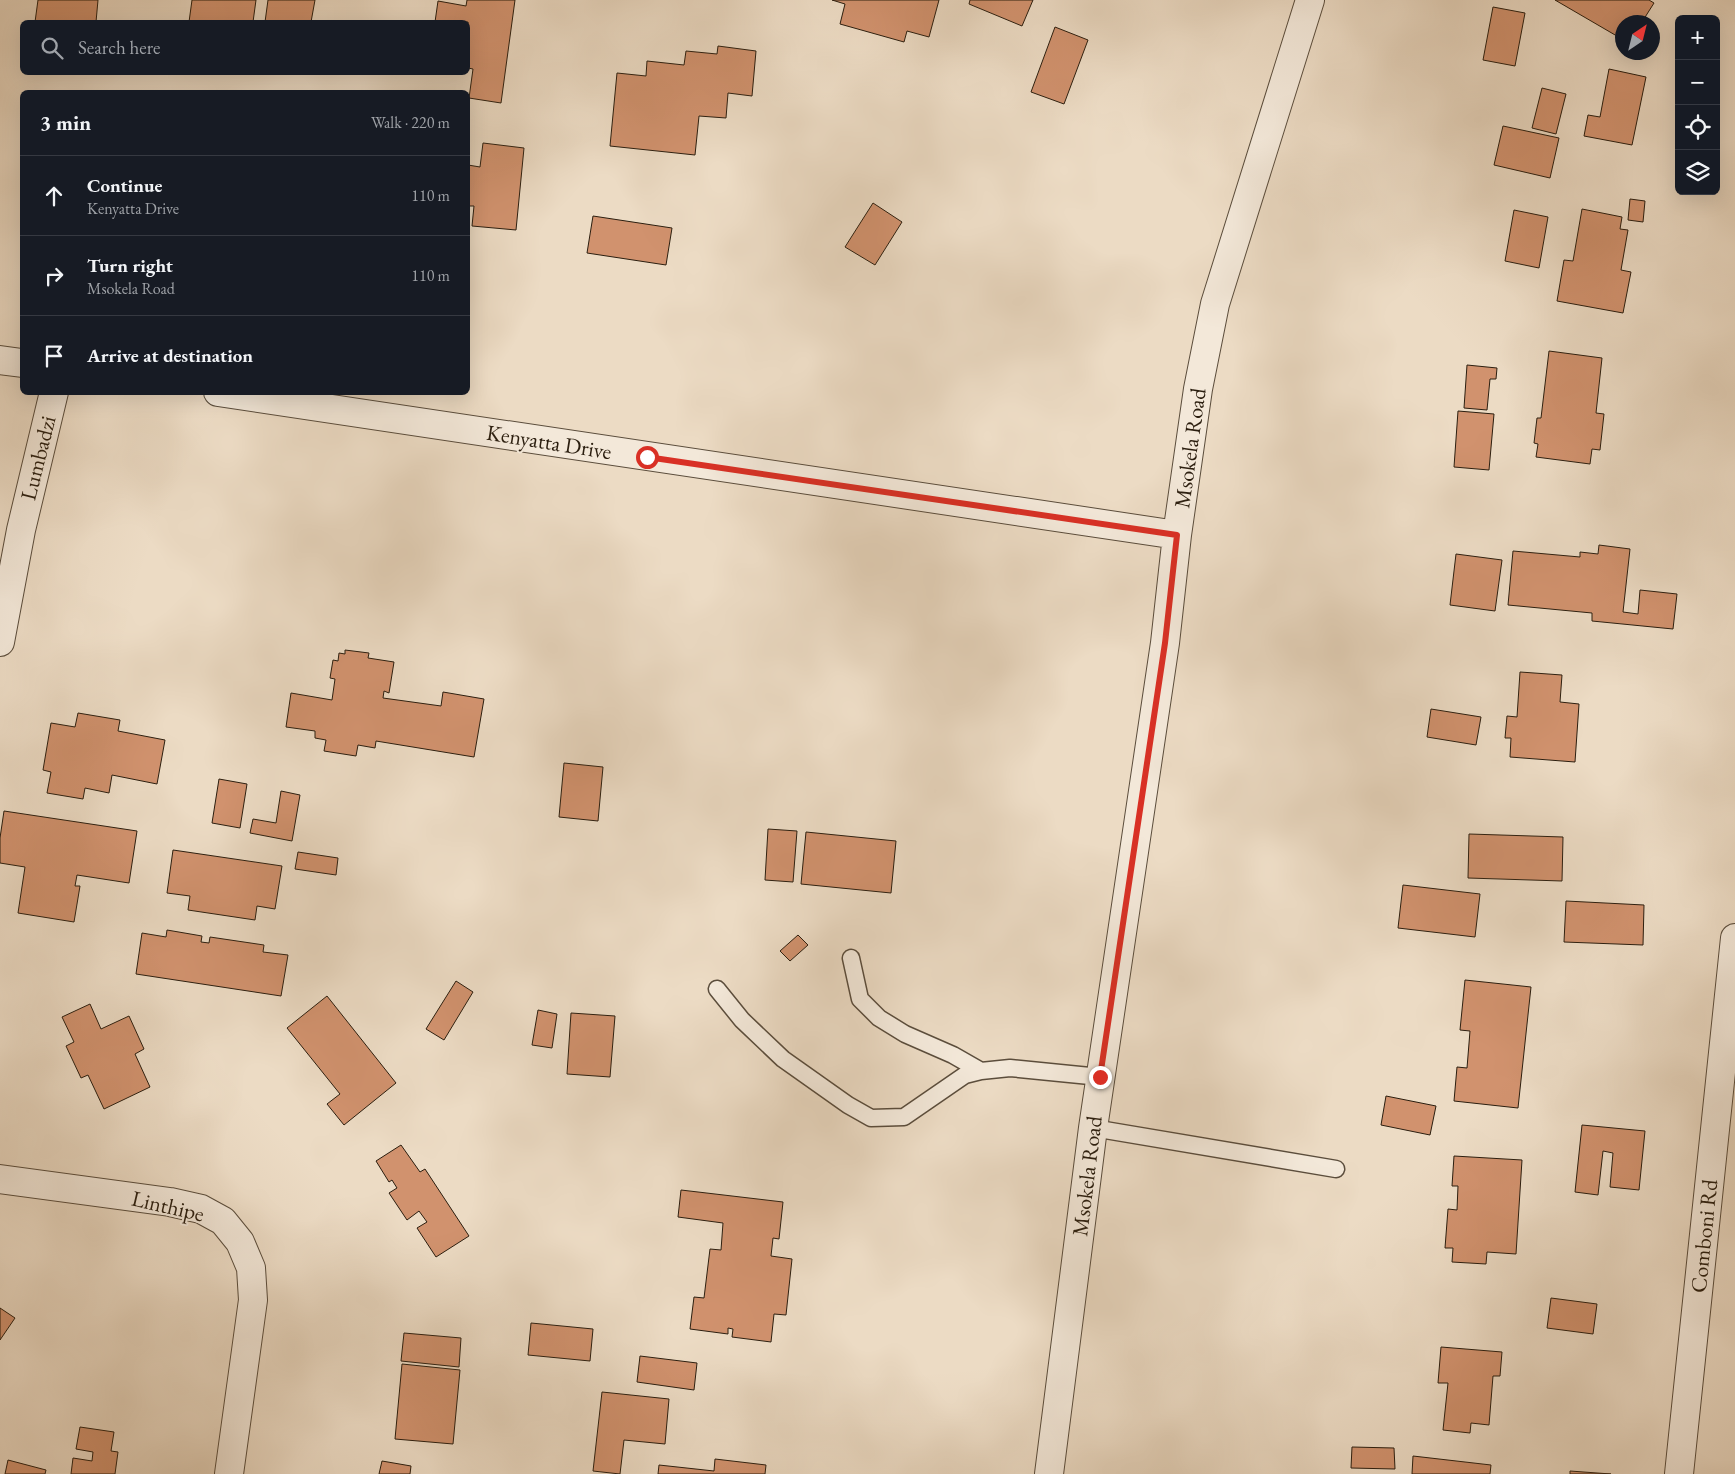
<!DOCTYPE html>
<meta charset="utf-8">
<style>
:root{--surface:#171b24;--page:#20242c;--text:#f1f3f6;--muted:#9ea1a6;--line:#363941}
body{margin:0;font-family:"EB Garamond",serif;background:var(--page);color:var(--text)}
.controls{position:absolute;right:15px;top:15px;display:grid;overflow:hidden;border-radius:8px;box-shadow:0 5px 20px #0002}
.controls button{width:45px;height:45px;display:grid;place-items:center;padding:0;border:0;border-bottom:1px solid var(--line);background:var(--surface);color:var(--text);font:25px sans-serif}
.compass{position:absolute;left:1615px;top:15px;width:45px;height:45px;border-radius:50%;background:var(--surface);box-shadow:0 5px 20px #0002;rotate:35deg}
.stop{position:absolute;width:15px;height:15px;margin:-11px;border:4px solid #d93025;border-radius:50%;background:#fff}
.stop.end{background:#d93025;border-color:#fff;box-shadow:0 1px 5px #0008}
.list{margin:0;padding:0;list-style:none}
h2{display:flex;justify-content:space-between;align-items:center;height:65px;margin:0;padding:0 20px;font-size:21px}
h2 small{font-size:16px;font-weight:400;color:var(--muted)}
.list li{display:grid;grid-template-columns:32px 1fr auto;gap:15px;align-items:center;box-sizing:border-box;height:80px;padding:0 20px;border-top:1px solid var(--line)}
.list b{display:block;font-size:19px;white-space:nowrap}
.list p{margin:0;font-size:16px;white-space:nowrap;color:var(--muted)}
.list em{font-size:16px;font-style:normal;color:var(--muted)}
.icon{flex:none;width:28px;height:28px;fill:none;stroke:currentColor;stroke-width:2;stroke-linecap:round;stroke-linejoin:round}
.map{position:relative;flex:none;width:1735px;height:1474px;overflow:hidden}
.search{position:absolute;background:var(--surface);box-shadow:0 5px 20px #0002;left:20px;top:20px;width:450px;height:55px;display:flex;align-items:center;gap:12px;box-sizing:border-box;padding:0 18px;border-radius:8px;color:var(--muted);font-size:19px}
.panel{position:absolute;background:var(--surface);box-shadow:0 5px 20px #0002;left:20px;top:90px;width:450px;height:305px;border-radius:8px}
.map>svg:first-child{display:block}
.building{fill:#d1926e;stroke:#2b1e0f}
.lines{fill:none;stroke-linecap:round;stroke-linejoin:round}
.service-casing{stroke:#5b4d3c;stroke-width:19}
.minor-casing{stroke:#5b4d3c;stroke-width:30}
.service{stroke:#f3e8d9;stroke-width:16}
.minor{stroke:#f3e8d9;stroke-width:28}
.route{stroke:#d93025;stroke-width:6}
.labels{text-anchor:middle;dominant-baseline:central;stroke-width:4;stroke-linejoin:round;paint-order:stroke}
.street-label{font-size:22px;fill:#2b1e0f;stroke:#f3e8d9}
</style>
<div class="map">
<svg width="1735" height="1474" viewBox="0 0 1735 1474">
<rect width="100%" height="100%" fill="#ecdbc4"/>
<filter id="stains"><feTurbulence type="fractalNoise" baseFrequency=".004" numOctaves="4"/><feColorMatrix values="0 0 0 0 .2 0 0 0 0 .09 0 0 0 0 .02 0 0 0 .5 -.17"/></filter>
<radialGradient id="worn" r=".72"><stop offset=".6" stop-color="#630" stop-opacity="0"/><stop offset="1" stop-color="#630" stop-opacity=".3"/></radialGradient>
<!-- building -->
<path class="building" d="M38,0H98L96,22H35Z
M192,0H256L253,22H189Z
M268,0H315L311,22H265Z
M467,0H515L501,103L469,98L473,69L468,68V22H435L438,1L466,6Z
M832,0H939L929,37L907,31L904,42L840,24L845,4Z
M970,0H1033L1022,26L969,4Z
M1555,0H1649L1654,3L1642,22H1622V39Z
M1493,7L1525,13L1515,66L1483,60Z
M1055,27L1088,40L1064,104L1031,92Z
M718,46L756,51L752,96L728,93L726,118L699,116L695,155L610,146L617,73L646,76L647,61L684,65L686,51L717,54Z
M1609,69L1646,77L1632,145L1584,136L1588,115L1600,117Z
M1542,88L1566,94L1556,134L1532,128Z
M1503,126L1559,138L1550,178L1494,165Z
M483,143L524,148L516,230L472,226L474,206H468V165L480,167Z
M1630,199L1645,201L1643,222L1628,220Z
M873,203L902,222L875,265L845,247Z
M1582,209L1622,217L1620,229L1628,230L1621,270L1631,272L1623,313L1557,301L1564,260L1573,261Z
M1514,210L1548,217L1539,268L1505,261Z
M593,216L672,228L666,265L587,253Z
M1549,351L1602,358L1596,413L1604,414L1600,450L1592,449L1590,464L1536,457L1538,444L1534,443L1537,418H1541Z
M1467,365L1497,368L1496,379H1490L1487,410L1464,408Z
M1458,411L1494,414L1489,470L1454,467Z
M1599,545L1630,549L1623,612L1638,614L1640,590L1677,594L1673,629L1592,621V613L1508,605L1513,551L1580,557V552L1598,554Z
M1456,554L1502,560L1495,611L1450,605Z
M345,650L369,653L368,658L394,662L389,693L384,691L383,698L441,706L443,692L484,699L474,757L376,741L375,748L358,745L356,756L324,751L326,740L315,738V731L286,727L291,693L332,700L335,679L330,678L333,660L338,661L339,653L345,654Z
M1520,672L1562,675L1560,702L1579,704L1575,762L1510,757L1511,738H1505L1507,716L1517,717Z
M1431,709L1481,717L1476,745L1427,737Z
M78,713L120,720L118,731L165,740L157,784L112,775L109,793L85,788L83,799L47,793L51,772L43,770L51,723L75,727Z
M564,763L603,767L598,821L559,817Z
M219,779L247,784L240,828L212,823Z
M281,791L300,795L292,841L250,833L253,819L276,823Z
M4,811L137,831L129,883L77,875L75,886H80L74,922L18,913L25,867L0,863V838Z
M768,829L797,831L793,882L765,880Z
M806,832L896,841L891,893L801,884Z
M1469,834L1563,837L1562,881L1468,878Z
M173,850L282,866L275,909L257,906L255,920L188,910L190,896L167,893Z
M298,852L338,858L336,875L295,869Z
M1403,885L1480,894L1475,937L1398,928Z
M1566,901L1644,905L1643,945L1564,942Z
M167,930L202,936L201,942L209,943L210,937L264,945L263,952L288,955L281,996L136,974L142,933L166,937Z
M798,935L808,945L790,961L780,951Z
M1465,980L1531,987L1518,1108L1454,1101L1457,1067L1467,1068L1470,1031L1460,1030Z
M456,981L473,992L444,1040L426,1029Z
M327,996L396,1083L344,1125L327,1104L340,1094L287,1028Z
M90,1004L101,1029L129,1016L144,1049L135,1054L150,1087L104,1109L88,1075L81,1078L66,1046L74,1042L62,1017Z
M538,1010L557,1014L552,1048L532,1045Z
M571,1013L615,1016L610,1077L567,1074Z
M1386,1096L1436,1106L1430,1135L1381,1125Z
M1582,1125L1645,1131L1639,1190L1610,1187L1613,1153L1603,1151L1598,1195L1575,1192Z
M401,1145L420,1172L425,1169L469,1236L436,1257L417,1228L427,1222L419,1211L407,1220L389,1193L397,1188L392,1180L389,1182L376,1161Z
M1454,1156L1522,1160L1516,1254L1487,1252L1486,1264L1452,1262L1453,1248H1445L1448,1209L1457,1210L1458,1186H1452Z
M681,1190L783,1202L779,1239L773,1238L771,1256L792,1259L786,1315L774,1314L771,1342L732,1337L733,1329L728,1328V1334L690,1329L694,1297L704,1298L710,1249L721,1250L723,1223L678,1217Z
M1551,1298L1597,1304L1593,1334L1547,1328Z
M0,1308L15,1318L0,1340Z
M531,1323L593,1329L590,1361L528,1355Z
M404,1333L461,1338L459,1367L401,1361Z
M1441,1347L1502,1352L1500,1376H1493L1489,1425L1471,1423L1470,1433L1443,1430L1448,1383H1438Z
M640,1356L697,1363L694,1390L637,1382Z
M402,1364L460,1370L453,1444L395,1439Z
M602,1392L669,1399L665,1444L624,1440L620,1474L593,1471Z
M80,1427L114,1432L111,1451L118,1452L115,1474H71L73,1458L92,1461L93,1452L76,1449Z
M1352,1447L1394,1448L1395,1469L1351,1468Z
M1413,1456L1491,1465L1490,1474H1412Z
M715,1459L766,1465L765,1474H658L659,1465L714,1471Z
M8,1460L46,1470L45,1474H5Z
M382,1461L411,1466L410,1474H379Z
M1570,1471L1611,1474H1570Z"/>
<g class="lines">
<!-- service casing -->
<g class="service-casing">
<path id="service" d="M851,958L860,999L879,1018L905,1034L953,1055L981,1071
M717,989L742,1020L783,1059L848,1105L871,1118L904,1117L965,1075L981,1071L1010,1068L1100,1077
M1093,1128L1336,1169"/>
</g>
<!-- minor casing -->
<g class="minor-casing">
<path id="minor" d="M0,360L22,363
M218,392L1177,535
M0,642L21,530L54,392
M0,1179L170,1202L201,1209L223,1221L240,1242L251,1268L253,1300L229,1474
M1049,1474L1093,1128L1165,643L1177,535L1198,389L1215,304L1310,0
M1679,1474L1735,938"/>
</g>
<!-- service -->
<use href="#service" class="service"/>
<!-- minor -->
<use href="#minor" class="minor"/>
</g>
<g class="lines">
<!-- route -->
<path class="route" d="M647,457L1177,535L1165,643L1100,1077"/>
</g>
<g class="labels">
<!-- street labels -->
<g class="street-label">
<text transform="translate(549 442) rotate(9)">Kenyatta Drive</text>
<text transform="translate(1190 448) rotate(-82)">Msokela Road</text>
<text transform="translate(38 458) rotate(-76)">Lumbadzi</text>
<text transform="translate(1087 1176) rotate(-83)">Msokela Road</text>
<text transform="translate(168 1206) rotate(13)">Linthipe</text>
<text transform="translate(1704 1236) rotate(-84)">Comboni Rd</text>
</g>
</g>
<rect width="100%" height="100%" filter="url(#stains)"/>
<rect width="100%" height="100%" fill="url(#worn)"/>
</svg>
<div class="controls">
<button>+</button>
<button>−</button>
<button><svg class="icon" aria-label="locate" viewBox="0 0 24 24"><circle cx="12" cy="12" r="6"/><path d="M12 2v4M12 18v4M2 12h4M18 12h4"/></svg></button>
<button><svg class="icon" aria-label="layers" viewBox="0 0 24 24"><path d="M12 4l9 5-9 5-9-5zM3 14l9 5 9-5"/></svg></button>
</div>
<svg class="compass" viewBox="-18 -18 36 36"><path d="M0-13l5 13h-10z" fill="#e53935"/><path d="M0 13l5-13h-10z" fill="#9ea1a6"/></svg>
<div class="stop" style="left:647px;top:457px"></div>
<div class="stop end" style="left:1100px;top:1077px"></div>
<div class="search"><svg class="icon" aria-label="search" viewBox="0 0 24 24"><circle cx="10" cy="10" r="6"/><path d="M15 15l6 6"/></svg>Search here</div>
<section class="panel">
<h2>3 min<small>Walk · 220 m</small></h2>
<ul class="list">
<li><svg class="icon" aria-label="ahead" viewBox="0 0 24 24"><path d="M12 20V5M6 11l6-6 6 6"/></svg><div><b>Continue</b><p>Kenyatta Drive</p></div><em>110 m</em></li>
<li><svg class="icon" aria-label="right" viewBox="0 0 24 24"><path d="M7 20v-9h11M14 6l5 5-5 5"/></svg><div><b>Turn right</b><p>Msokela Road</p></div><em>110 m</em></li>
<li><svg class="icon" aria-label="arrive" viewBox="0 0 24 24"><path d="M6 21V4h12l-3 4 3 4H6"/></svg><div><b>Arrive at destination</b></div></li>
</ul>
</section>
</div>
